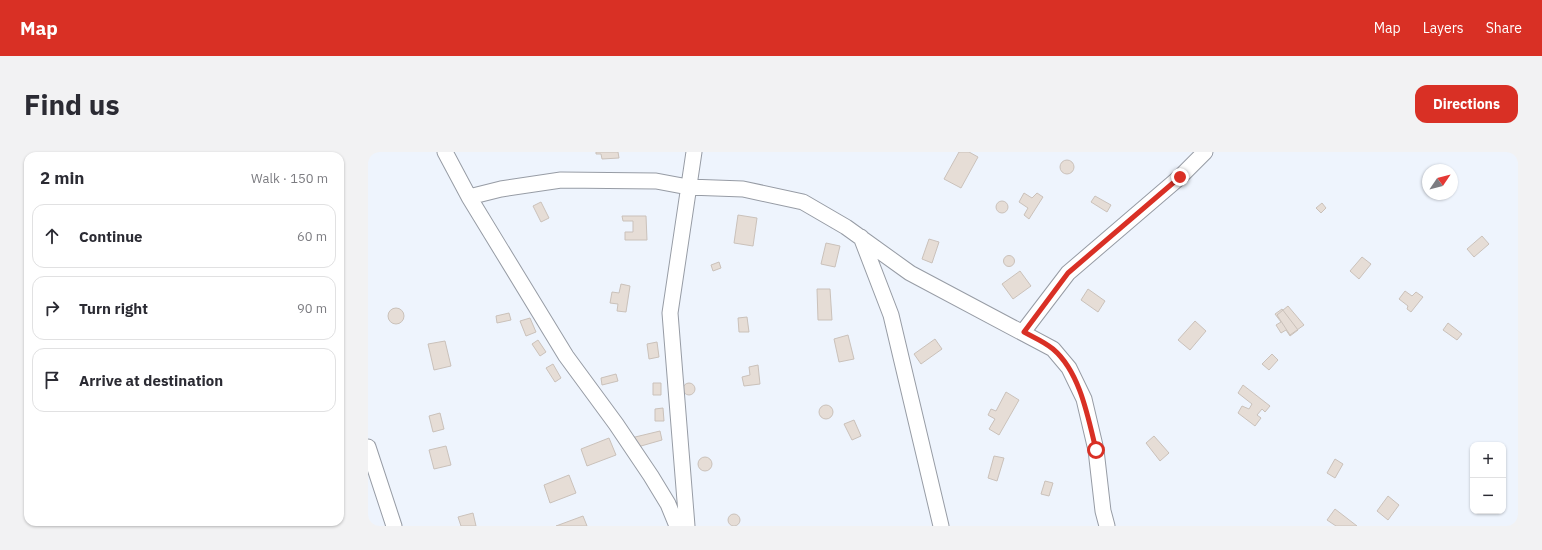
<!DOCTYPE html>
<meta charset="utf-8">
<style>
:root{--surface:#fff;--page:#f2f2f3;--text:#2b2b33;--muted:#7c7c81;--line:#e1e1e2;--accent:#d93025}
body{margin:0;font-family:"IBM Plex Sans",sans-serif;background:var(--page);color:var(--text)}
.controls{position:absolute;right:12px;bottom:12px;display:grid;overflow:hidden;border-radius:8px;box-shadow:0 1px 3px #0004}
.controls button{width:36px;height:36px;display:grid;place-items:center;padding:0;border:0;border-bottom:1px solid var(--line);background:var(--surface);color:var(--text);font:20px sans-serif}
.compass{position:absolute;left:1054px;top:12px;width:36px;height:36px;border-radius:50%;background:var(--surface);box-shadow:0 1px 3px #0004;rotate:55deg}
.stop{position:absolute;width:12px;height:12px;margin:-9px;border:3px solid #d93025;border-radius:50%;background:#fff}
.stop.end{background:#d93025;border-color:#fff;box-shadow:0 1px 4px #0008}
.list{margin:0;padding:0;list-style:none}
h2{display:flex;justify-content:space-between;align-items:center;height:52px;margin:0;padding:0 16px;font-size:17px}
h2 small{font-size:13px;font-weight:400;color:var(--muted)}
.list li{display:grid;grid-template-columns:26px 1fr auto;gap:12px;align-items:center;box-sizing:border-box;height:64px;margin:0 8px 8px;padding:0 8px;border:1px solid var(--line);border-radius:12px}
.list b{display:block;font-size:15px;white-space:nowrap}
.list em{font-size:13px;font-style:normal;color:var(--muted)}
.icon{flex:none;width:22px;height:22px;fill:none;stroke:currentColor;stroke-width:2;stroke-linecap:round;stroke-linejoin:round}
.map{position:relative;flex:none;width:1150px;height:374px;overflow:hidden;border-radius:12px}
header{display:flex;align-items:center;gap:24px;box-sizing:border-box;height:56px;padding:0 20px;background:var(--accent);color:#fff}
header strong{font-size:19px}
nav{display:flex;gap:22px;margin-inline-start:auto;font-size:14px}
.intro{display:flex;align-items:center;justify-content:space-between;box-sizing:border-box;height:96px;padding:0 24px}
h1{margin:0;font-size:28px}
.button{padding:10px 18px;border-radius:12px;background:var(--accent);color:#fff;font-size:14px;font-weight:700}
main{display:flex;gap:24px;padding:0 24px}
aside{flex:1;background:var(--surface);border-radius:12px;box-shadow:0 1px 3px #0004}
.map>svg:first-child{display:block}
.building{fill:#e6ddd6;stroke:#cac1ba}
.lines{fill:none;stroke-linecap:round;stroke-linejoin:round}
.minor-casing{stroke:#979ca5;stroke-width:17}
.minor{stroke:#fff;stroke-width:15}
.route{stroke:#d93025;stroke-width:5}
</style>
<header>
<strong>Map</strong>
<nav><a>Map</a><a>Layers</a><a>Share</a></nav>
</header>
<div class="intro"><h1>Find us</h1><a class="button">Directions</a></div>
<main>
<aside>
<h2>2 min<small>Walk · 150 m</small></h2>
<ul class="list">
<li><svg class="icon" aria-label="ahead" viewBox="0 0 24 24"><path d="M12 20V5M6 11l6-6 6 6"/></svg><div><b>Continue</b></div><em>60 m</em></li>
<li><svg class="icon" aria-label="right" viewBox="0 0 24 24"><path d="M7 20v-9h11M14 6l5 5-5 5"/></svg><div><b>Turn right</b></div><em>90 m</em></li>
<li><svg class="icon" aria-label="arrive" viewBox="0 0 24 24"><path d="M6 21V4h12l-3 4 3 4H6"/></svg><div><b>Arrive at destination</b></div></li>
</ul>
</aside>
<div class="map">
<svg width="1150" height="374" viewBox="0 0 1150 374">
<rect width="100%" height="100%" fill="#eef4fd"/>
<!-- building -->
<path class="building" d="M228,0H250L251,6L234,7L233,2H228Z
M591,0H601L610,5L593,36L576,27Z
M692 15a7 7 0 1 1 14 0a7 7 0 1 1-14 0Z
M656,41L664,46L669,41L675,45L661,67L656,63L660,56L651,50Z
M727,44L743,53L739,60L723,50Z
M628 55a6 6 0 1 1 12 0a6 6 0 1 1-12 0Z
M173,50L181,66L173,70L165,54Z
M954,51L958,56L953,61L948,56Z
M370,63L389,66L385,94L366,91Z
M254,64H278L279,88H257V80H265V69H255Z
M1114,84L1121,92L1106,105L1099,97Z
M561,87L571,90L564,111L554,107Z
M458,91L472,94L467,115L453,112Z
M635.5 109a5.5 5.5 0 1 1 11 0a5.5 5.5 0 1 1-11 0Z
M994,105L1003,112L991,127L982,119Z
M351,110L353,116L345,119L343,113Z
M652,119L663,134L645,147L634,132Z
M253,132L262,134L258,160L249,159L250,152L242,151L244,140L251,141Z
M449,137H462L464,168H450Z
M720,137L737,149L730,160L713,148Z
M1037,139L1044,144L1048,140L1055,145L1043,160L1039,157L1040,154L1031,147Z
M920,154L936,173L922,183L909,163Z
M20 164a8 8 0 1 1 16 0a8 8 0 1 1-16 0Z
M914,157L930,178L922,184L918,178L913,181L908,173L913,170L907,162Z
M141,161L143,168L129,171L128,164Z
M379,165L381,180H371L370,166Z
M162,166L168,180L158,184L152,169Z
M827,169L838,179L822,198L810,188Z
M1080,171L1094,182L1089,188L1075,178Z
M480,183L486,207L471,210L466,187Z
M567,187L574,197L553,212L546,202Z
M170,188L178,200L172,204L164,192Z
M77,189L83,214L66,218L60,192Z
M289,190L291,205L281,207L279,192Z
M904,202L910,208L901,218L894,212Z
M185,212L193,226L187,230L178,216Z
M390,213L392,232L376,234L374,225L382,223L381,215Z
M248,222L250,229L234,233L233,226Z
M315 237a6 6 0 1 1 12 0a6 6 0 1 1-12 0Z
M285,231H293V243H285Z
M875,233L902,254L897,260L894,257L889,263L893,266L887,274L870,261L874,254L881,257L884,252L870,241Z
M638,240L651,248L631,283L621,277L627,267L620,263L623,257L628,259Z
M451 260a7 7 0 1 1 14 0a7 7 0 1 1-14 0Z
M295,256L296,269H287V257Z
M72,261L76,277L65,280L61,264Z
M486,268L493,284L484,288L476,272Z
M292,279L294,288L266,296L263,286Z
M786,284L801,301L792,309L778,291Z
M241,286L248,303L219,314L213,297Z
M78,294L83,313L66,317L61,298Z
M626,304L636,306L629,329L620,326Z
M330 312a7 7 0 1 1 14 0a7 7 0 1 1-14 0Z
M967,307L975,312L967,326L959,321Z
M201,323L208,341L182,351L176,333Z
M677,329L685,331L681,344L673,342Z
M1020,344L1031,353L1020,368L1009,359Z
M967,357L989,374H968L959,368Z
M105,361L108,374H93L90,365Z
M360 368a6 6 0 1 1 12 0a6 6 0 1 1-12 0Z
M215,364L219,374H188Z"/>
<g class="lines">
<!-- minor casing -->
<g class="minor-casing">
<path id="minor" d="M77,0L101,45L133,37L193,28L288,29L320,35L375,37L435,50L478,75L542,121L685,197L701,216L716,247L728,298L735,359L739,374
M101,45L198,204L248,272L283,324L300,352L309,374
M493,85L523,163L573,374
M655,180L700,121L812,25L837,0
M0,295L26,374
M319,374L302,161L326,0"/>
</g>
<!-- minor -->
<use href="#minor" class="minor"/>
</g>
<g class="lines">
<!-- route -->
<path class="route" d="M728,298C720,265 712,220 685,197C677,190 665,185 656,180L700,121L812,25"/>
</g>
</svg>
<div class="controls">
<button>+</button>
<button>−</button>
</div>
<svg class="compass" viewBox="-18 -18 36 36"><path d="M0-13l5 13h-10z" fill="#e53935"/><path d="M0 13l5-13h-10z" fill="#7c7c81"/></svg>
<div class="stop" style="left:728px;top:298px"></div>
<div class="stop end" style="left:812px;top:25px"></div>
</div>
</main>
